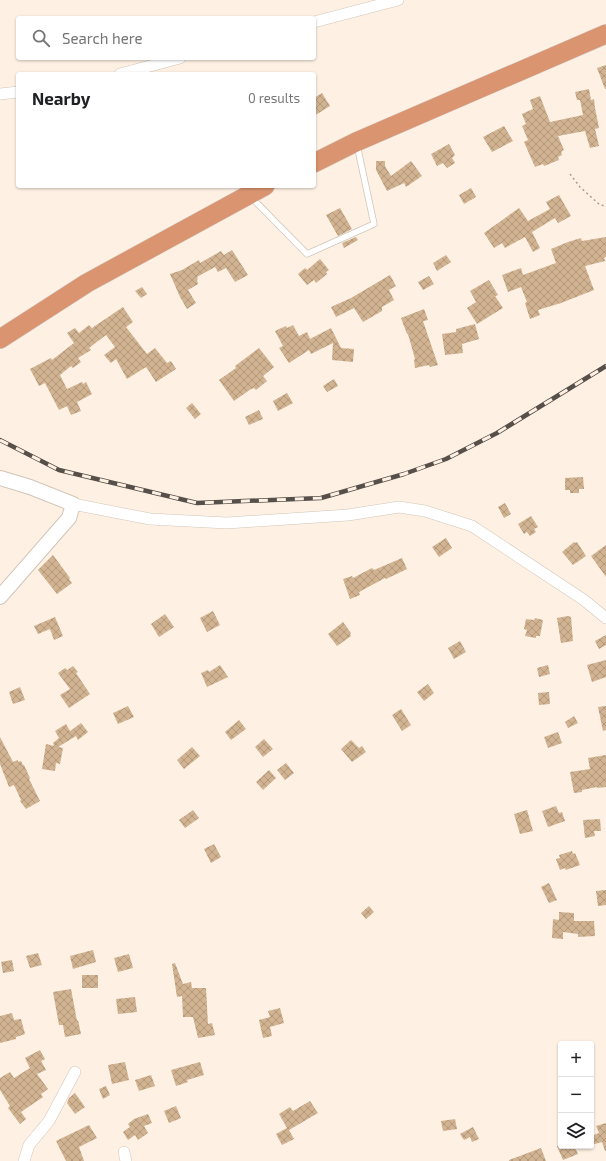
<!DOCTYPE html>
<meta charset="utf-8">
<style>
:root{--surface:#fff;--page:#f2f2f2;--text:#202124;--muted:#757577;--line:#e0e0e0}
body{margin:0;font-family:"Exo 2",sans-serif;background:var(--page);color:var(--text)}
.controls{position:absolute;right:12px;bottom:12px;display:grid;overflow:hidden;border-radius:4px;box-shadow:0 1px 3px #0004}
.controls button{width:36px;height:36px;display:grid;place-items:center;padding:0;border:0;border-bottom:1px solid var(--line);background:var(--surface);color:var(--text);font:20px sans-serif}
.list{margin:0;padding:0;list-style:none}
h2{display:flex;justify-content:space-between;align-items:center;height:52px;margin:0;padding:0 16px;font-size:17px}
h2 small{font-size:13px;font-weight:400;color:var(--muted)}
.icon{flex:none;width:22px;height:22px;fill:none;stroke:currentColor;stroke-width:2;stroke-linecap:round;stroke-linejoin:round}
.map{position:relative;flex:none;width:606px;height:1161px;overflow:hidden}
.search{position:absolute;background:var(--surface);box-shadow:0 1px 3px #0004;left:16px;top:16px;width:300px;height:44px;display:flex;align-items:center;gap:10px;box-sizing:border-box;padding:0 14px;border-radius:4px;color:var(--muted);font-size:15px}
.panel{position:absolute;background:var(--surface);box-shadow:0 1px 3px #0004;left:16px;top:72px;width:300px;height:116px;border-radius:4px}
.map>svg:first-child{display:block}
.building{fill:url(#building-cross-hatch)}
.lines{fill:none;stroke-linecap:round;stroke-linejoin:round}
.service-casing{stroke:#d1c5b8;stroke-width:7}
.minor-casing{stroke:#d1c5b8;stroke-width:12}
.tertiary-casing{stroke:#d1c5b8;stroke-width:16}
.trunk-casing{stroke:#d7d6d5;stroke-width:20}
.path{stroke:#a89e95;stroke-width:1.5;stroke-dasharray:2 3;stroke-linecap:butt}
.service{stroke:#fff;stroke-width:5.5}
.minor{stroke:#fff;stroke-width:11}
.tertiary{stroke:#fff;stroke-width:14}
.trunk{stroke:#da946f;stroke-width:19}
.rail-casing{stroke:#57504a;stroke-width:4.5}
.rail{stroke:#fef1e4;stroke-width:3;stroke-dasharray:9;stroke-linecap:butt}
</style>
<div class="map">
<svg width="606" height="1161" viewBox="0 0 606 1161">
<defs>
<pattern id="building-cross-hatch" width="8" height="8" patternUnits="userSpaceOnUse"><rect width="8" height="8" fill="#d1b391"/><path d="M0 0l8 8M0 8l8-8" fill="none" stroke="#b3997c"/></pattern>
</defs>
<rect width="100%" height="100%" fill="#fef1e4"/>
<!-- building -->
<path class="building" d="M606,65V89H605L597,68Z
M589,89L591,100L594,99L595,108L599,128L595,129L599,146L590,148L585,131L558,136L564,150L561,152L562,155L558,157L559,160L544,166L543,164L535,167L524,142L528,140L522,126L526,124L522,114L533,109L530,100L540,96L550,122L583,115L580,100H577L575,92Z
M322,93L330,106L314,116V98Z
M504,126L513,141L492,152L483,137Z
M449,144L455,155L452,158L455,163L447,168L443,163L437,166L431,154Z
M376,161H385V166L391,176L411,161L422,176L406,187L404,183L387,191L376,170Z
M471,188L476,197L464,204L459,195Z
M559,195L571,216L558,223L555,218L532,232L540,248L533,252L525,237L505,248L502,243L494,248L484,233L519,208L528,221L550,209L546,202Z
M340,208L352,229L338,236L326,215Z
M356,237L358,240L344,248L342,243Z
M606,237V257L604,258L605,261L585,266L594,290L561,303L538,310L540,315L530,319L525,303L527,302L521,287L508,292L502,275L521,268L523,275L556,263L551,249L568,242L581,238L582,241Z
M232,250L248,275L235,282L226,268L218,272L215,267L197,277L198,279L197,280L198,284L188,290L196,303L187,309L180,297L170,274L182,270L199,260L200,263L221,251L224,255Z
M446,255L451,262L437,271L433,263Z
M320,259L329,270L326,272L327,274L316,283L314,280L307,285L298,274L305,268L307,270Z
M390,275L396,286L389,290L394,300L382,307V311L363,322L354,308L336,317L331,307L351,298Z
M429,276L434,284L423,290L418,282Z
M489,280L498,295L495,296L503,308L477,324L467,308L476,302L470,291Z
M142,287L147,294L141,298L135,291Z
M123,307L133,322L126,327L147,354L155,348L167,363L171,361L176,369L156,382L146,367L127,379L116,359L111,363L104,355L115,347L106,335L89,348L91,350L78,358L81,362L73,368L71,366L60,375L67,389L82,382L83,384L86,382L92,394L77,402L81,411L71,415L67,406L59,410L45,383L39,386L30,369L51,358L52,360L74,343L67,333L75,328L79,333L89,325L92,328Z
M424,309L428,320L423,321L438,365L430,367L429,365L415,368L414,360L415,359L408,334H407L401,318Z
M475,324L479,339L462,344L463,353L445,355L442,334L456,332V329Z
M293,325L299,336L307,332L310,339L331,328L341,348L354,349L353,362L332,360L333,343L311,354L309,350L289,363L279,348L283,346L275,331L286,326L287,328Z
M259,348L274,367L263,376L267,381L256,390L254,388L251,389L234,401L219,380L236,368L235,366Z
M334,379L338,386L327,392L323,386Z
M287,393L293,403L278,411L273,401Z
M192,403L201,414L195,419L186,408Z
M259,410L263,419L249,425L245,417Z
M583,477L584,489H579V493H570V490H565V478Z
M505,503L511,514L504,518L498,507Z
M531,516L538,527L534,529L536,532L530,536L527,532L524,534L518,524Z
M446,538L452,548L439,557L432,547Z
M574,542L575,543L577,542L586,556L573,565L562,552Z
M606,545V577L591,556Z
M53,555L70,578L69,579L72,583L57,594L38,570Z
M402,558L407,569L386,579L385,578L359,592L360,595L350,599L343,579L352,576L353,578L372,568L374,570Z
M213,611L220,625L207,632L200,618Z
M165,614L174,627L159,637L151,624Z
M568,616L571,617L573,641L561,643L557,618Z
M55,617L63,636L54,640L50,629L38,634L34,626Z
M535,618L543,620L540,636H536V638L525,636L527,630L524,629L526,619L534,620Z
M343,622L351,633L350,634L351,636L337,646L328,634Z
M606,635V645L599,649L595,641Z
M460,641L466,652L454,659L448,648Z
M606,660V677L592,682L587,665Z
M220,665L228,677L207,687L201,673L208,670L209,672Z
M548,665L550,674L539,677L537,668Z
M73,666L78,672L76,673L90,694L69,708L60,695L70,689L58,673L65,668L67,670Z
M428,684L434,693L424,701L417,692Z
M20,687L25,700L13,704L9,692Z
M549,692L550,704L539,705L538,693Z
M128,706L134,717L118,724L113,713Z
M606,706V730L603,731L598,707Z
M401,709L411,725L402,731L392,715Z
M574,716L578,723L568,728L565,722Z
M239,720L246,729L231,740L225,732Z
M81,723L88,732L78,740L76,736L58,747L63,748L60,764L56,763L55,771L42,769L46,744L54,746L53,743L59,738L55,731L66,724L70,731Z
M558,732L562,743L548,748L544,737Z
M0,737L13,762L18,760V762L21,761L23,765H24L30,778L29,779L40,801L26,809L20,801L21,800L14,785L9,787L0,764Z
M264,739L273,749L263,757L255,747Z
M351,740L359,748L362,746L366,752L352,762L341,749Z
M192,747L200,756L184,769L177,760Z
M606,755V787L597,788V787L582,790V792L574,793L570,772L590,769L588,758Z
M286,763L294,773L285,780L277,770Z
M269,770L276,778L263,790L256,782Z
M556,806L559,813L562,812L565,821L548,827L542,811Z
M193,810L199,818L185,828L179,820Z
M527,810L533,831L520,834L514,814Z
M600,819L601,831H594L595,836L585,838L583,820Z
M214,844L221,857L211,863L204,849Z
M572,851L573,854L575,853L580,865L566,870L565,868L560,870L556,859L560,858L559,855Z
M549,883L557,900L549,903L541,887Z
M606,890V905L598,906L596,891Z
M369,906L374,912L366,919L361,913Z
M559,912L574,913V921H594L595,936L578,937V934L563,932V939L552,938L553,919L559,920Z
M93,950L96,962L73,969L70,956Z
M38,953L42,965L30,968L26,956Z
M129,954L133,968L118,972L114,958Z
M12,960L14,971L3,973L1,962Z
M175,963L183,984L191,982L192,988H206L208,1024L212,1023L215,1035L198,1038L193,1017H183L182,996L177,997L172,964Z
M82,975H98V988H82Z
M71,989L77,1021L78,1020L81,1034L65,1037L63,1025H59L53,992Z
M135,997L137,1012L118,1014L116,999Z
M280,1008L284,1023L270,1027L272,1036L263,1038L259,1020L270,1017L268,1011Z
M12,1013L14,1020L21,1019L25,1034L16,1037V1039L0,1043V1016Z
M40,1050L45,1059L41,1061L46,1070L37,1074L48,1089L41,1094L43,1097L21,1112L26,1119L20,1124L8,1108L10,1106L0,1090V1078L10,1072L14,1078L30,1068L25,1058Z
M125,1062L129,1080L112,1084L108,1065Z
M200,1062L204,1075L187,1080L188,1082L176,1086L171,1070Z
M151,1075L155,1086L139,1091L135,1080Z
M106,1086L110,1095L103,1099L99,1089Z
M75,1093L85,1107L75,1114L67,1103L69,1098Z
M310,1101L318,1113L289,1130L294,1139L282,1145L276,1134L287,1128L279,1114L290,1107L293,1111Z
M176,1106L181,1118L169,1123L164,1111Z
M148,1114L152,1123L144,1126L148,1133L138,1140L135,1135L128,1140L123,1132L130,1127L128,1124L134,1119Z
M455,1119L457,1129L443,1131L441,1121Z
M606,1123V1151H605L602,1142L591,1145V1136L599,1133L596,1126Z
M89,1125L97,1138L79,1147L84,1161H66L56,1141Z
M473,1127L479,1139L472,1142L470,1137L464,1140L460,1134Z
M557,1146H574L578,1154L563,1160Z
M541,1148L546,1161H509V1160Z"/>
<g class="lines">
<!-- service casing -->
<g class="service-casing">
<path id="service" d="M251,197L307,254L374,224L357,145"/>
</g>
<!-- minor casing -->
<g class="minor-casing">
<path id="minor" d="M314,22L398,0
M120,74L180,58
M0,94L18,92
M73,504L150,519L227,523L348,515L399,507L425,511L472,526L584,600L606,618
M124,1152L126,1161
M24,1161L29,1145L49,1121L75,1072"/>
</g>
<!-- tertiary casing -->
<g class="tertiary-casing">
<path id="tertiary" d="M0,478L30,487L73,504L69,518L0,597"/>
</g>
<!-- trunk casing -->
<g class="trunk-casing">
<path id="trunk" d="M314,163L356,142L606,34
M0,339L87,283L265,186"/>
</g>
<!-- path -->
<path class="path" d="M570,174L580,187L600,205L606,206"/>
<!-- service -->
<use href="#service" class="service"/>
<!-- minor -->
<use href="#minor" class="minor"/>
<!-- tertiary -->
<use href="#tertiary" class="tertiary"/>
<!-- trunk -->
<use href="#trunk" class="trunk"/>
<!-- rail casing -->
<g class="rail-casing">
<path id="rail" d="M0,440L59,470L197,503L321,498L404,474L446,459L497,433L606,366"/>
</g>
<!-- rail -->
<use href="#rail" class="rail"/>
</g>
</svg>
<div class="controls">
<button>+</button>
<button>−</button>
<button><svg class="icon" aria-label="layers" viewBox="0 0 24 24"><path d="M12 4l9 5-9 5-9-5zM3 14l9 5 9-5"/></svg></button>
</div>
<div class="search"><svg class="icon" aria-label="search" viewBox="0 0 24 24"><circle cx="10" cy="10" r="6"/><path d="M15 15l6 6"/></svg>Search here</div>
<section class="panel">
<h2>Nearby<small>0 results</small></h2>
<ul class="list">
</ul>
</section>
</div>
